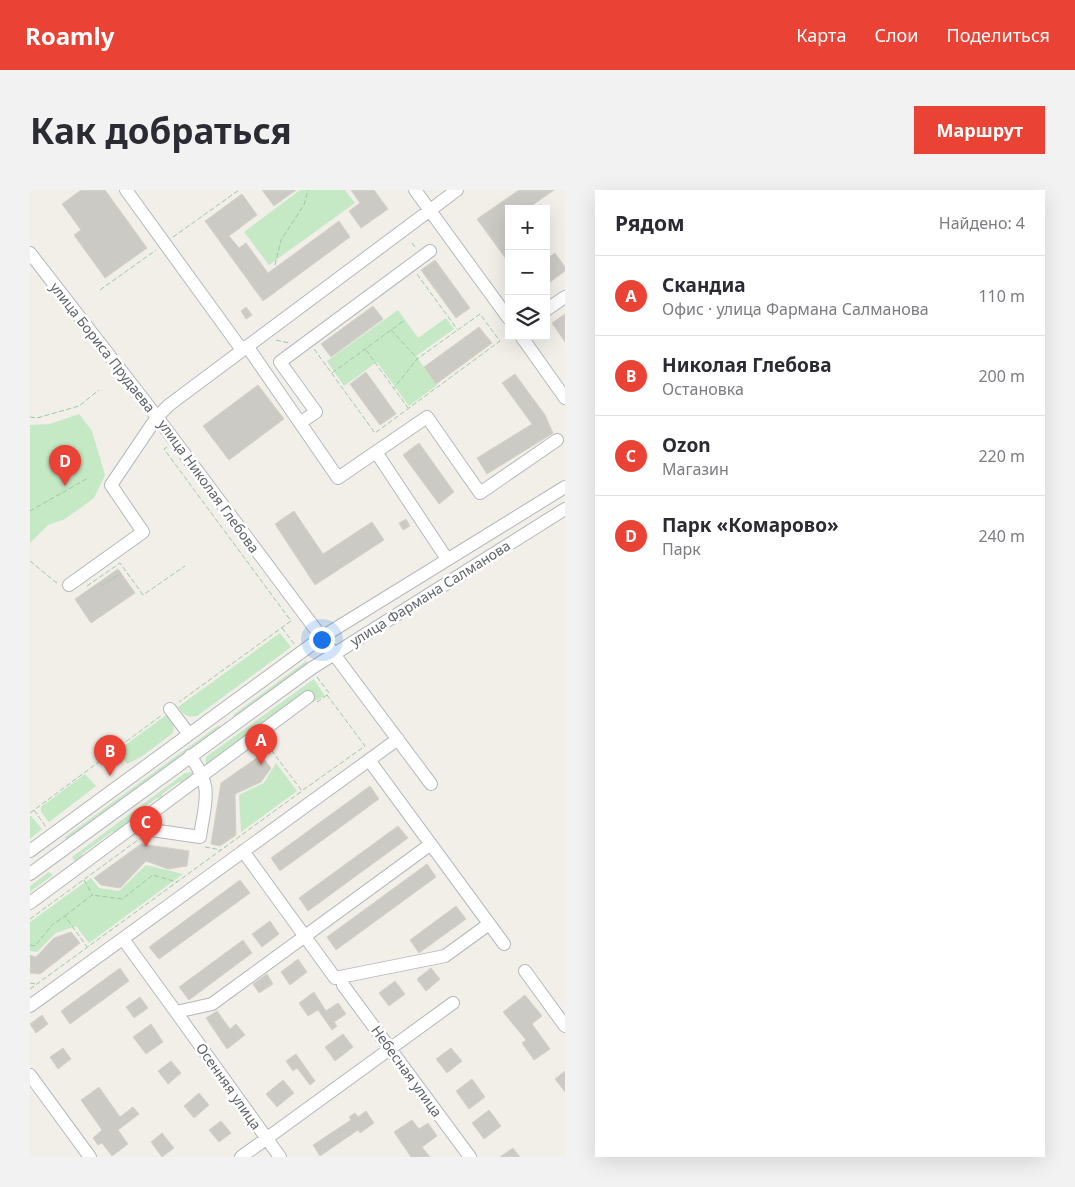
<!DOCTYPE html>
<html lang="ru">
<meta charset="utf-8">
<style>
:root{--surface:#fff;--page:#f2f2f3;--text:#2b2b33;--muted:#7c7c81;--line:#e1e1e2;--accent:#ea4335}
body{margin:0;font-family:"Noto Sans",sans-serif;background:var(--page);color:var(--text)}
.controls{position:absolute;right:15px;top:15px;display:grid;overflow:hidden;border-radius:0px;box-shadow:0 5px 20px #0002}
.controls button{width:45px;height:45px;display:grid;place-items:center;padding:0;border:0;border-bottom:1px solid var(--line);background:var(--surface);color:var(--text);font:25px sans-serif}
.you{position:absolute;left:291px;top:449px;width:18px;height:18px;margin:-12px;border:4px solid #fff;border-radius:50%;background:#1a73e8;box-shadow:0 0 0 8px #1a73e833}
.badge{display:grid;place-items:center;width:32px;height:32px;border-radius:50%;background:var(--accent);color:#fff;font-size:16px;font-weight:700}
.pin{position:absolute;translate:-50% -41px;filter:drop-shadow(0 1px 2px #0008)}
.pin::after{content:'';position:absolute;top:26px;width:18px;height:15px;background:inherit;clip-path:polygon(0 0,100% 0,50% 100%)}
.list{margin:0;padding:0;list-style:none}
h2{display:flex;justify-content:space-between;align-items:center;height:65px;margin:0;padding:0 20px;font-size:21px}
h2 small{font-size:16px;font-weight:400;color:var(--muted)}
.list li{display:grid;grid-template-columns:32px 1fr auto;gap:15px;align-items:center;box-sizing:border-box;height:80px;padding:0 20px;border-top:1px solid var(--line)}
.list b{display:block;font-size:19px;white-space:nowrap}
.list p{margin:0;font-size:16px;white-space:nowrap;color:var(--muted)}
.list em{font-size:16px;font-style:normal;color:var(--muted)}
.icon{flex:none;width:28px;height:28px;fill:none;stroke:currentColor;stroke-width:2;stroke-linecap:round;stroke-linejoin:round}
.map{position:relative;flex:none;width:535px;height:967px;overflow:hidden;border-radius:0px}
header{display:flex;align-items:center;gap:30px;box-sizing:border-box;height:70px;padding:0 25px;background:var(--accent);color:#fff}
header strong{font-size:24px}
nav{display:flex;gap:28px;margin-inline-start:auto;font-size:18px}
.intro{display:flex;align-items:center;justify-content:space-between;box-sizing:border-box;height:120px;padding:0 30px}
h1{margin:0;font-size:35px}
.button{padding:12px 22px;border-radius:0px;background:var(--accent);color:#fff;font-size:18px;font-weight:700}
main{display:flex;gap:30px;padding:0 30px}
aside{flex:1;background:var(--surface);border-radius:0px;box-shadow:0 5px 20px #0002}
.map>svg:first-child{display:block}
.green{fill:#c5e8c5}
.building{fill:#cccac5;stroke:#d6d1c6}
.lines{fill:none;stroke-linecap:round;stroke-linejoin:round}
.minor-casing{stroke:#b5b8bc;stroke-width:14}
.path{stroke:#9cc7a9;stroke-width:1;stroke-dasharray:5 2.5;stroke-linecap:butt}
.minor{stroke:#fff;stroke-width:12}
.labels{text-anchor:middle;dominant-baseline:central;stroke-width:5;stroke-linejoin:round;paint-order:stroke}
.street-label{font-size:14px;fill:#5f6368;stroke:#fff}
</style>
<header>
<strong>Roamly</strong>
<nav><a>Карта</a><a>Слои</a><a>Поделиться</a></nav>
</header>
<div class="intro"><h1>Как добраться</h1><a class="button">Маршрут</a></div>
<main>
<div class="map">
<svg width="535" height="967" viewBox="0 0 535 967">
<rect width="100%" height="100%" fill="#f1efe8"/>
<!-- green -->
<path class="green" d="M270,0H315L325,13L239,75L214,42Z
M368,120L388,148L416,128L424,139L386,166L407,195L379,216L347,172L314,196L297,171Z
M49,224L62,241L75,285L64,308L35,329L18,335L0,353V235L20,234Z
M250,443L261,457L167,526C157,528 154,525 148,517Z
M276,471L279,475L205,527L203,525Z
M284,489L295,506L283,512L278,507L245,532L239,528L187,566V574L176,582V567Z
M139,523L144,531L143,543L111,567L97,574L90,564V559Z
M189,535L191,538L37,651L35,647Z
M246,573L267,601L211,642L209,605L234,593Z
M162,582L168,588L156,596L149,592L132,604V608H127L106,623L112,630L90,646L82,642L52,664L54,673L49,677L42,667L155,583Z
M55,584L66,596L19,632L11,622V617Z
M1,626L12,639L0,649V626Z
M116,675L153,684L59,753L46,736L26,743L7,762L0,761V732L61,688L69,698L89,701Z
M19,682L23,685L0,702V696Z"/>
<!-- building -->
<path class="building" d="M51,0H75L117,58L75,88L44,45L51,40L32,14Z
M232,0H266L244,16Z
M321,0H344L358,19L331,38L319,21L330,13Z
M489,0H524L497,19H479V73L447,29Z
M212,4L227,25L199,46L209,58L216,53L238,83L309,31L320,47L233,111L175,31Z
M525,63L535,77V81L516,95V69Z
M405,70L440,118L426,128L391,80Z
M343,116L353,129L301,167L291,154Z
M216,117L222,125L216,129L211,121Z
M535,124V152L522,133Z
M449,137L462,153L406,194L394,177Z
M336,182L366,224L350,235L320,194Z
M485,184L515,225L523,243L457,284L447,268L502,234L472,193Z
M228,195L254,229L199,270L173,236Z
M389,253L424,302L409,314L373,265Z
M264,321L293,364L342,332L354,350L285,395L245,334Z
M376,329L380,336L373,340L369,333Z
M88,379L105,403L61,433L45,409Z
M231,565L241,578L231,592L205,604L206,645L190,656L181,654L191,593Z
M340,596L349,609L250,681L241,668Z
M368,636L378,648L278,721L269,708Z
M111,654L159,661L157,676L138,679L116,671L90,698L71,695L64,688Z
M397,674L406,687L306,760L297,747Z
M210,690L220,703L129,769L119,757Z
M426,716L436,729L389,763L380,750Z
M240,731L249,744L232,757L222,744Z
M41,742L50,753L10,784L0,783V765L6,767L24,748Z
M213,750L222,763L159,810L149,797Z
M268,769L277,782L260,795L251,782Z
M90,778L99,791L40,834L31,821Z
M401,778L410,789L396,801L387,789Z
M237,784L243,794L229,803L223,794Z
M365,791L375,804L359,816L349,803Z
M284,802L296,821L308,813L316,824L304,832L307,836L302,840L288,820L278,826L269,813Z
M495,805L512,826L502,834L520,859L504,870L492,853L496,850L473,822Z
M110,807L118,818L104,828L96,817Z
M187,821L200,839L206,834L215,845L197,859L176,828Z
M12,825L18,834L6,843L0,834Z
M121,834L133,852L116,864L103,847Z
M313,844L323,857L305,871L295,857Z
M33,858L41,869L28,879L20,867Z
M421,858L432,871L417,883L406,869Z
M266,864L285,891L280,895L267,878L263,881L256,871Z
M141,871L151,883L138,894L128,881Z
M535,881V902L525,889Z
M442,889L455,907L439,919L426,901Z
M253,890L264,903L247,917L236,904Z
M69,897L90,927L103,917L109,924L88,940L98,954L82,966L72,953L68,955L63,948L72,940L51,910Z
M169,903L179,915L164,928L154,916Z
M459,920L471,936L454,949L442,933Z
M336,921L344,933L330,943L328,940L290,966L283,955L321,930L319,927L325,923L328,927Z
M382,930L389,939L398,933L407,946L392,957L400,967H381L364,942Z
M191,931L201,943L189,952L179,940Z
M132,943L144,958L132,967L121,952Z
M483,958L490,967H470Z"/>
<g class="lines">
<!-- minor casing -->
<g class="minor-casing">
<path id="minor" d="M96,0L212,160
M385,0L479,129
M0,63L127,227L401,594
M516,120L535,107
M491,146L535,208
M217,156L308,288L397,227L450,303L527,250
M270,233L286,222L250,172L400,61
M346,262L417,369
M39,395L113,342L81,295L127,227L139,215L427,0
M140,519L158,543
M339,570L474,754
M112,630L122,640L170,647C175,610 184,598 160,566
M0,661L292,447L535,297
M213,661L305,788L415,766L459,734
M0,684L282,478L535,319
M0,713L278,507
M93,749L146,822L182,814L401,654
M495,781L535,836
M313,795L440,967
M0,816L368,549
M146,822L250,967
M0,885L60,967
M211,967L423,813"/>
</g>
<!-- path -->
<path class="path" d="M143,47L209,0
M382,53L385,57
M245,75L251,50L274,15L278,0
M387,84L427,139
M70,100L126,60
M361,140L387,168
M246,150L259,153
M284,159L345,243L470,151L450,124L387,169L364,198
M336,160L378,218
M302,183L375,130
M0,227L7,228L49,216L69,200
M137,257L134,259L261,431L149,512
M0,321L58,288
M0,371L28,394
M57,396L90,373L113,405L155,376
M71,396L91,383
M252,438L265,455
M287,512L297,505
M273,600L335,556L297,505L299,503L287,487
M4,620L16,637
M0,623L132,525
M175,657L191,660
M54,690L62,704
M35,726L62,705L92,709L123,685L147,692
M0,729L112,647
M0,755L5,756L22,735L35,726L57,757
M0,793L6,794
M0,799L272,601L236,553"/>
<!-- minor -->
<use href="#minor" class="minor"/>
</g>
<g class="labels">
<!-- street labels -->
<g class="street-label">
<text transform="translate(73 157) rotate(52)">улица Бориса Прудаева</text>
<text transform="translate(179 296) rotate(54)">улица Николая Глебова</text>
<text transform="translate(400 403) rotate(-32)">улица Фармана Салманова</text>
<text transform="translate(377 881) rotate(54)">Небесная улица</text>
<text transform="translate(199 896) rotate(55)">Осенняя улица</text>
</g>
</g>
</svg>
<div class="controls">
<button>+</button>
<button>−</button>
<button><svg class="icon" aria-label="layers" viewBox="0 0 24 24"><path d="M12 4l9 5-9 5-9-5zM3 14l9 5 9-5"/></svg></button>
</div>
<div class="you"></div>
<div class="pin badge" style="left:231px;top:575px">A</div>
<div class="pin badge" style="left:80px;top:586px">B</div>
<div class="pin badge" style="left:116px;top:657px">C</div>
<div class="pin badge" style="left:35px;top:296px">D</div>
</div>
<aside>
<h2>Рядом<small>Найдено: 4</small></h2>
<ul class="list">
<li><span class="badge">A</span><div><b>Скандиа</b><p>Офис · улица Фармана Салманова</p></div><em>110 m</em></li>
<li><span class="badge">B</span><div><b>Николая Глебова</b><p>Остановка</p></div><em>200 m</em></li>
<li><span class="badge">C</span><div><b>Ozon</b><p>Магазин</p></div><em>220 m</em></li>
<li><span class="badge">D</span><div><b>Парк «Комарово»</b><p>Парк</p></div><em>240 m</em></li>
</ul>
</aside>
</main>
